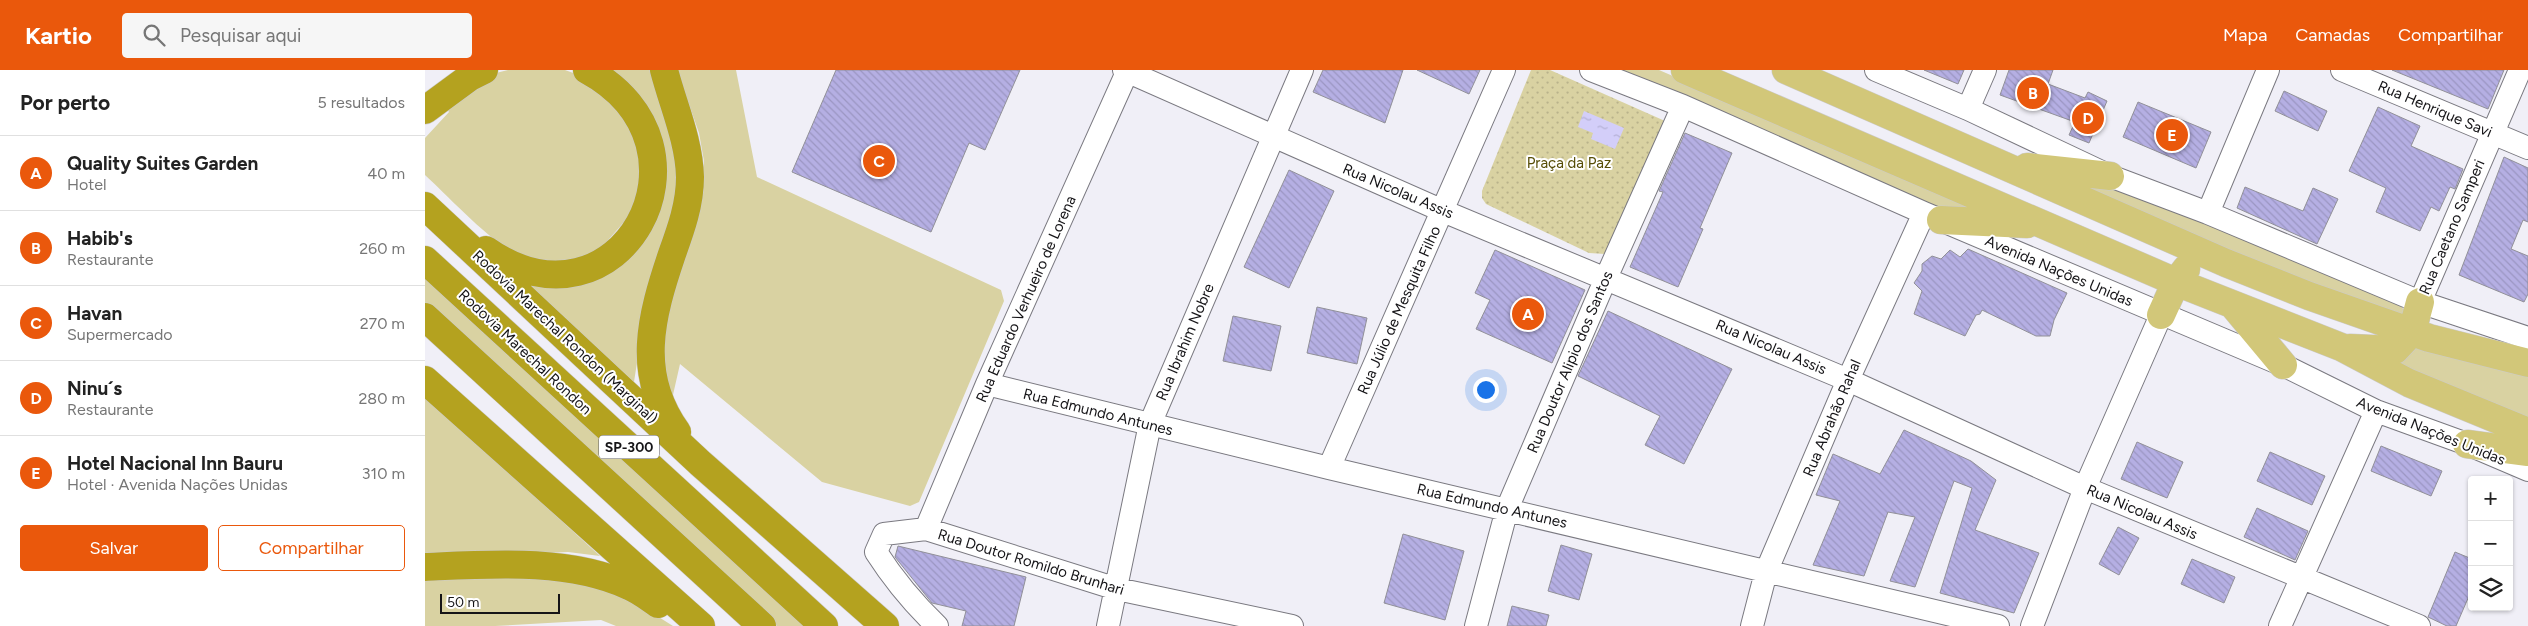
<!DOCTYPE html>
<html lang="pt">
<meta charset="utf-8">
<style>
:root{--surface:#fff;--page:#f6f6f6;--text:#222;--muted:#767676;--line:#e0e0e0;--accent:#ea580c}
body{margin:0;font-family:Figtree,sans-serif;background:var(--page);color:var(--text)}
.controls{position:absolute;right:15px;bottom:15px;display:grid;overflow:hidden;border-radius:5px;box-shadow:0 1px 4px #0004}
.controls button{width:45px;height:45px;display:grid;place-items:center;padding:0;border:0;border-bottom:1px solid var(--line);background:var(--surface);color:var(--text);font:25px sans-serif}
.scale{position:absolute;left:15px;bottom:12px;width:120px;box-sizing:border-box;padding-left:5px;border:2px solid #151417;border-top:0;font-size:14px;line-height:18px;white-space:nowrap;color:#151417;-webkit-text-stroke:4px #fff;paint-order:stroke}
.you{position:absolute;left:1060px;top:319px;width:18px;height:18px;margin:-12px;border:4px solid #fff;border-radius:50%;background:#1a73e8;box-shadow:0 0 0 8px #1a73e833}
.badge{display:grid;place-items:center;width:32px;height:32px;border-radius:50%;background:var(--accent);color:#fff;font-size:16px;font-weight:700}
.pin{position:absolute;translate:-50% -50%;border:2px solid #fff;box-shadow:0 1px 5px #0006}
.list{margin:0;padding:0;list-style:none}
h2{display:flex;justify-content:space-between;align-items:center;height:65px;margin:0;padding:0 20px;font-size:21px}
h2 small{font-size:16px;font-weight:400;color:var(--muted)}
.list li{display:grid;grid-template-columns:32px 1fr auto;gap:15px;align-items:center;box-sizing:border-box;height:75px;padding:0 20px;border-top:1px solid var(--line)}
.list b{display:block;font-size:19px;white-space:nowrap}
.list p{margin:0;font-size:16px;white-space:nowrap;color:var(--muted)}
.list em{font-size:16px;font-style:normal;color:var(--muted)}
.actions{display:flex;gap:10px;padding:15px 20px}
.actions a{flex:1;padding:11px 0;border:1px solid var(--accent);border-radius:5px;text-align:center;font-size:18px;color:var(--accent)}
.actions .main{background:var(--accent);color:#fff}
.icon{flex:none;width:28px;height:28px;fill:none;stroke:currentColor;stroke-width:2;stroke-linecap:round;stroke-linejoin:round}
.map{position:relative;flex:none;width:2103px;height:556px;overflow:hidden}
header{display:flex;align-items:center;gap:30px;box-sizing:border-box;height:70px;padding:0 25px;background:var(--accent);color:#fff}
header strong{font-size:24px}
nav{display:flex;gap:28px;margin-inline-start:auto;font-size:18px}
.search{width:350px;height:45px;background:var(--page);display:flex;align-items:center;gap:12px;box-sizing:border-box;padding:0 18px;border-radius:5px;color:var(--muted);font-size:19px}
main{display:flex}
aside{flex:1;background:var(--surface)}
.map>svg:first-child{display:block}
.grass{fill:#d9d2a2}
.park{fill:url(#park-dots)}
.water{fill:url(#water-ripples)}
.building{fill:url(#building-back-hatch);stroke:#919098}
.lines{fill:none;stroke-linecap:round;stroke-linejoin:round}
.minor-casing{stroke:#7a7980;stroke-width:24}
.major-casing{stroke:#cccbcc;stroke-width:29}
.highway-casing{stroke:#cccbcc;stroke-width:29}
.minor{stroke:#fff;stroke-width:22}
.major{stroke:#d2c779;stroke-width:28}
.highway{stroke:#b4a21f;stroke-width:28}
.labels{text-anchor:middle;dominant-baseline:central;stroke-width:4;stroke-linejoin:round;paint-order:stroke}
.shield{fill:#fff;stroke:#5b5a5d;stroke-width:1}
.shield-label{font-size:14px;font-weight:bold;fill:#151417}
.street-label{font-size:15px;fill:#151417;stroke:#fff}
.park-label{font-size:15px;fill:#564d07;stroke:#fff}
</style>
<header>
<strong>Kartio</strong>
<div class="search"><svg class="icon" aria-label="search" viewBox="0 0 24 24"><circle cx="10" cy="10" r="6"/><path d="M15 15l6 6"/></svg>Pesquisar aqui</div>
<nav><a>Mapa</a><a>Camadas</a><a>Compartilhar</a></nav>
</header>
<main>
<aside>
<h2>Por perto<small>5 resultados</small></h2>
<ul class="list">
<li><span class="badge">A</span><div><b>Quality Suites Garden</b><p>Hotel</p></div><em>40 m</em></li>
<li><span class="badge">B</span><div><b>Habib's</b><p>Restaurante</p></div><em>260 m</em></li>
<li><span class="badge">C</span><div><b>Havan</b><p>Supermercado</p></div><em>270 m</em></li>
<li><span class="badge">D</span><div><b>Ninu´s</b><p>Restaurante</p></div><em>280 m</em></li>
<li><span class="badge">E</span><div><b>Hotel Nacional Inn Bauru</b><p>Hotel · Avenida Nações Unidas</p></div><em>310 m</em></li>
</ul>
<div class="actions"><a class="main">Salvar</a><a>Compartilhar</a></div>
</aside>
<div class="map">
<svg width="2103" height="556" viewBox="0 0 2103 556">
<defs>
<pattern id="park-dots" width="8" height="8" patternUnits="userSpaceOnUse" patternTransform="scale(1.25)"><rect width="8" height="8" fill="#d9d2a2"/><path d="M2 2h.1M6 6h.1" fill="none" stroke="#b9b38b" stroke-width="1.8" stroke-linecap="round"/></pattern>
<pattern id="water-ripples" width="26" height="14" patternUnits="userSpaceOnUse" patternTransform="scale(1.25)"><rect width="26" height="14" fill="#d3cef9"/><path d="M2 4q2-2 4 0t4 0M15 11q2-2 4 0t4 0" fill="none" stroke="#b4b0d5"/></pattern>
<pattern id="building-back-hatch" width="6" height="6" patternUnits="userSpaceOnUse" patternTransform="scale(1.25)"><rect width="6" height="6" fill="#b5afe3"/><path d="M-1 5l2 2M0 0l6 6M5-1l2 2" fill="none" stroke="#9b96c2"/></pattern>
</defs>
<rect width="100%" height="100%" fill="#f0eff7"/>
<!-- grass -->
<path class="grass" d="M83,0H140L162,8L211,61L218,130L165,191C143,190 114,193 93,184C67,174 22,125 0,105V68L24,42L20,36L67,4Z
M181,0H230L257,117L217,260L209,312L104,215L131,216L149,213L236,121Z
M252,0H311L332,107L576,220L579,231L494,432L485,436L397,412L255,294L245,338L235,260L272,150L279,119V91L274,63Z
M1189,0H1234L1562,142L1519,140Z
M1654,113L1716,126L1975,234L1980,242L1978,247H1973L1672,127Z
M0,205L384,556H352L0,235Z
M1995,275L2103,306V349L1971,293L1989,276Z
M0,326L175,486L143,482L0,488Z
M0,506L146,509L205,529L248,556H191L176,550L70,556H0Z"/>
<!-- park -->
<path class="park" d="M1106,0H1125L1240,51L1180,184L1164,183L1061,134L1057,128V121Z"/>
<!-- water -->
<path class="water" d="M1159,41L1199,58L1190,79L1166,69L1168,63L1153,57Z"/>
<!-- building -->
<path class="building" d="M411,0H595L560,80L544,73L506,162L367,102Z
M898,0H978L960,53L888,22Z
M992,0H1055L1044,24Z
M1499,0H1539L1533,14Z
M1584,0H1628L1623,14L1660,28L1663,22L1682,31L1664,73L1644,65L1650,52L1575,25Z
M1967,0H2079L2063,39Z
M1859,21L1902,41L1893,61L1850,41Z
M1713,32L1786,62L1771,98L1698,67Z
M1953,37L1995,56L1986,76L2038,99L2030,119L2025,117L2014,141L2006,137L1995,161L1951,142L1961,118L1924,101Z
M1260,63L1307,83L1275,158L1278,159L1253,217L1205,197L1238,122L1234,121Z
M2079,87L2103,98V152L2098,150L2086,179L2103,186V224L2099,232L2034,205Z
M864,100L909,121L864,218L819,197Z
M1820,117L1878,141L1888,118L1913,129L1892,174L1812,138Z
M1543,179L1642,223L1629,250L1625,266H1611L1557,240L1555,244L1551,245L1540,266L1489,244L1497,221L1489,213L1497,201V194L1507,186L1516,189L1525,180L1535,187Z
M1070,180L1160,220L1127,293L1051,259L1065,230L1050,223Z
M892,237L942,248L932,294L882,283Z
M1183,241L1307,299L1259,394L1220,375L1235,346L1153,306Z
M808,246L856,256L846,301L798,291Z
M1479,360L1546,391L1571,410L1550,460L1614,483L1589,543L1515,523L1547,418L1529,411L1490,517L1465,511L1490,447L1463,442L1439,506L1388,495L1415,431L1391,425L1408,384L1455,404Z
M1712,372L1758,392L1742,428L1696,409Z
M1956,376L2017,401L2006,426L1946,401Z
M1845,382L1900,406L1887,435L1832,411Z
M1832,438L1883,461L1870,490L1819,467Z
M1693,457L1714,468L1694,505L1674,494Z
M978,464L1039,481L1020,550L959,533Z
M1136,475L1167,484L1154,530L1123,521Z
M473,476L601,507L589,556H537L541,541L507,533L470,487Z
M2030,482L2047,489V519L2031,556H2022L2003,547Z
M1767,489L1810,507L1799,533L1756,514Z
M1087,536L1124,545L1121,556H1082Z"/>
<g class="lines">
<!-- minor casing -->
<g class="minor-casing">
<path id="minor" d="M699,0L1018,141L1423,310L1660,418L1994,556
M1166,0L1258,36L1499,143L1858,295L1951,341L2042,374L2103,400
M1451,0L1543,39L1685,106L1783,143L1995,232L2103,268
M1917,0L2103,78
M1543,39L1560,0
M1783,143L1843,0
M1995,232L2095,0
M562,314L904,398L1573,556
M904,398L1079,0
M501,459L562,314L703,0
M512,556C488,533 469,510 451,482L459,464L501,459L692,519L867,556
M683,556L725,354L877,0
M1051,556L1082,439L1181,208L1258,36
M1327,556L1341,502L1423,310L1499,143
M1607,556L1660,418L1736,245
M1855,556L1951,341"/>
</g>
<!-- major casing -->
<g class="major-casing">
<path id="major" d="M1260,0L1751,212L1916,277L1984,313L2103,362
M1361,0L1801,193L1884,226L2004,268L2103,293
M1602,97L1685,106
M1516,150L1602,154
M1808,235L1858,295
M1736,245L1751,212L1761,199
M1925,278L1970,280L1987,262L1995,232
M2042,374L2103,382"/>
</g>
<!-- highway casing -->
<g class="highway-casing">
<path id="highway" d="M239,0C248,35 264,70 265,107C265,134 256,159 247,184C226,246 210,304 252,362
M0,40L45,7L59,0
M0,136L275,393L460,556
M61,180C194,273 303,77 162,0
M0,190L399,556
M0,247L337,556
M0,310L276,556
M0,497C65,494 144,488 204,516C214,520 224,528 233,534"/>
</g>
<!-- minor -->
<use href="#minor" class="minor"/>
<!-- major -->
<use href="#major" class="major"/>
<!-- highway -->
<use href="#highway" class="highway"/>
</g>
<g class="labels">
<!-- shield labels -->
<rect class="shield" x="174" y="365.5" width="60" height="23" rx="4"/>
<g class="shield-label">
<text x="204" y="377">SP-300</text>
</g>
<!-- street labels -->
<g class="street-label">
<text transform="translate(2010 39) rotate(23)">Rua Henrique Savi</text>
<text transform="translate(973 121) rotate(23)">Rua Nicolau Assis</text>
<text transform="translate(2027 157) rotate(-67)">Rua Caetano Samperi</text>
<text transform="translate(1634 201) rotate(23)">Avenida Nações Unidas</text>
<text transform="translate(601 229) rotate(-66)">Rua Eduardo Verhueiro de Lorena</text>
<text transform="translate(974 240) rotate(-66)">Rua Júlio de Mesquita Filho</text>
<text transform="translate(140 267) rotate(43)">Rodovia Marechal Rondon (Marginal)</text>
<text transform="translate(760 272) rotate(-67)">Rua Ibrahim Nobre</text>
<text transform="translate(1346 277) rotate(23)">Rua Nicolau Assis</text>
<text transform="translate(100 282) rotate(43)">Rodovia Marechal Rondon</text>
<text transform="translate(1145 292) rotate(-67)">Rua Doutor Alipio dos Santos</text>
<text transform="translate(673 342) rotate(14)">Rua Edmundo Antunes</text>
<text transform="translate(1407 348) rotate(-67)">Rua Abrahão Rahal</text>
<text transform="translate(2006 361) rotate(22)">Avenida Nações Unidas</text>
<text transform="translate(1067 436) rotate(13)">Rua Edmundo Antunes</text>
<text transform="translate(1717 442) rotate(23)">Rua Nicolau Assis</text>
<text transform="translate(606 492) rotate(17)">Rua Doutor Romildo Brunhari</text>
</g>
<!-- park labels -->
<g class="park-label">
<text x="1144" y="93">Praça da Paz</text>
</g>
</g>
</svg>
<div class="controls">
<button>+</button>
<button>−</button>
<button><svg class="icon" aria-label="layers" viewBox="0 0 24 24"><path d="M12 4l9 5-9 5-9-5zM3 14l9 5 9-5"/></svg></button>
</div>
<div class="scale">50 m</div>
<div class="you"></div>
<div class="pin badge" style="left:1103px;top:244px">A</div>
<div class="pin badge" style="left:1608px;top:23px">B</div>
<div class="pin badge" style="left:454px;top:91px">C</div>
<div class="pin badge" style="left:1663px;top:48px">D</div>
<div class="pin badge" style="left:1747px;top:65px">E</div>
</div>
</main>
